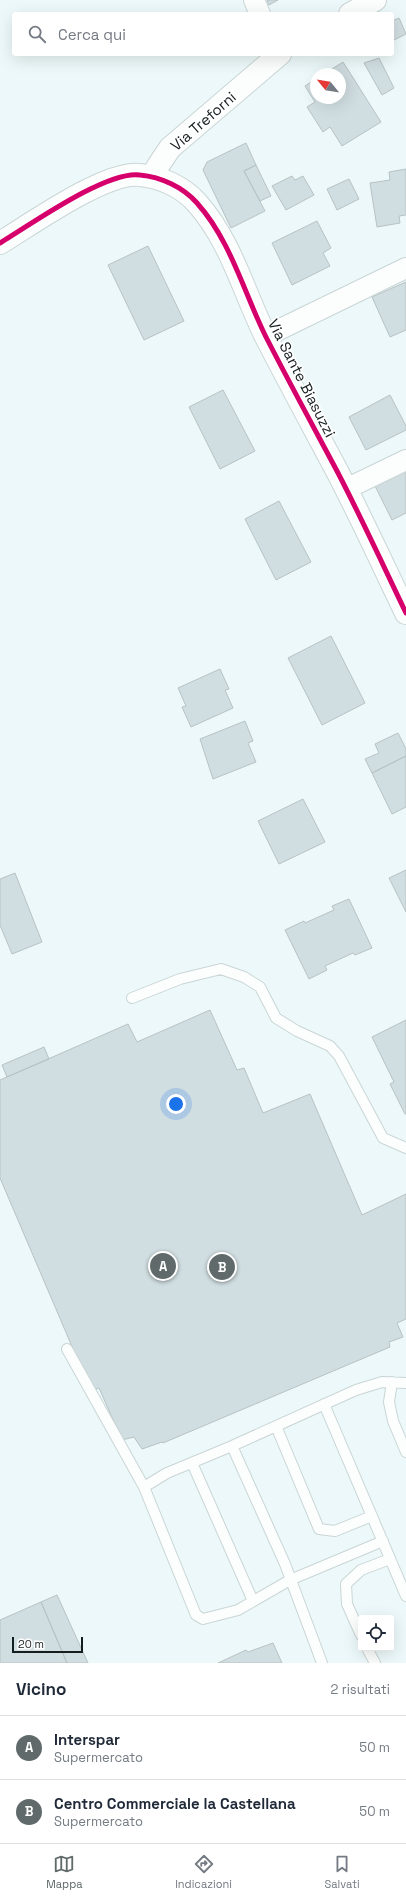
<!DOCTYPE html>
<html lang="it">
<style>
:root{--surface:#fff;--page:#f6f6f7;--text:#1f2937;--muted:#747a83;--line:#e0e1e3;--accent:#606a6b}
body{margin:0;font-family:"Space Grotesk",sans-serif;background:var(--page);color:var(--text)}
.controls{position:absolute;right:12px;bottom:12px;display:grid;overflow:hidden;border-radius:4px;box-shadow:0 4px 16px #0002}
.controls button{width:36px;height:36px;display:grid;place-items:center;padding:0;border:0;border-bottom:1px solid var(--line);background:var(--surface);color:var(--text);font:20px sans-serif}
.compass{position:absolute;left:310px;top:68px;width:36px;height:36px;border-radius:50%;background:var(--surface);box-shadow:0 4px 16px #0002;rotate:300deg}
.scale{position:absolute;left:12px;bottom:10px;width:71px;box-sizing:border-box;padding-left:4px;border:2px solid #141e1f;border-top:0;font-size:11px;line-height:14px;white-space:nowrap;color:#141e1f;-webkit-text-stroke:3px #fff;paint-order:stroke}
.you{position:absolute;left:176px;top:1104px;width:14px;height:14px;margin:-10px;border:3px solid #fff;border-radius:50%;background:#1a73e8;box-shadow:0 0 0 6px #1a73e833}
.badge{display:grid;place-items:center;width:26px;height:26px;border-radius:50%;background:var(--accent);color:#fff;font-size:13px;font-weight:700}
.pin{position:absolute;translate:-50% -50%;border:2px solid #fff;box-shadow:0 1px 4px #0006}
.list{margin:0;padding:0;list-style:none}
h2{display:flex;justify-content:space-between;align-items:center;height:52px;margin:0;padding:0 16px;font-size:17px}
h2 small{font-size:13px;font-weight:400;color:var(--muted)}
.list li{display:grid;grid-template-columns:26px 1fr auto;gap:12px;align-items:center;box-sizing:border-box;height:64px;padding:0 16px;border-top:1px solid var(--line)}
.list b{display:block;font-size:15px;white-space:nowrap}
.list p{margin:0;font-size:13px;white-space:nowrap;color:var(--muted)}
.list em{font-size:13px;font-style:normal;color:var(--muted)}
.icon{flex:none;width:22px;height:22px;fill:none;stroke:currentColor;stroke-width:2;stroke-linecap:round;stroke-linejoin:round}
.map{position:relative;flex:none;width:406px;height:1663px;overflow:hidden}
.search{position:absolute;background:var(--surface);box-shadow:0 4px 16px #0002;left:12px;right:12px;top:12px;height:44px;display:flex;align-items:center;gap:10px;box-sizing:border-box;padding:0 14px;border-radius:4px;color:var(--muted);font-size:15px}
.sheet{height:180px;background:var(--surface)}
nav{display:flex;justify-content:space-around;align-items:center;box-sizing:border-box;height:56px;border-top:1px solid var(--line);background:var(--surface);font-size:11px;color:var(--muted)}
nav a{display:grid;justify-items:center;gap:2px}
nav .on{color:var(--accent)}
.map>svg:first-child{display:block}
.building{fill:#d1dee1;stroke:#b8c2c4}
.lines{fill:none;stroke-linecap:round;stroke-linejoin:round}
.lane-casing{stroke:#cad5d5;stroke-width:12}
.street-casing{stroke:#cad5d5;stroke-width:22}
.secondary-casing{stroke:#cad5d5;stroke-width:24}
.lane{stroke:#fcfefe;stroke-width:10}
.street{stroke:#fcfefe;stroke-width:20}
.secondary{stroke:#fcfefe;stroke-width:22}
.cycleway-casing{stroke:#fff;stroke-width:8}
.cycleway{stroke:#d6006c;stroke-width:5}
.labels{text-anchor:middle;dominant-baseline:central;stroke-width:3.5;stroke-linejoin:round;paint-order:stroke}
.street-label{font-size:15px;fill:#141e1f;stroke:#fff}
</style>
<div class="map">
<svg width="406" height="1663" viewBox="0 0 406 1663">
<rect width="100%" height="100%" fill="#ecf8f9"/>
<!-- building -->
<path class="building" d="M267,0H278L269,5Z
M399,18L406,34L392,41V21Z
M379,58L394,88L382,95L364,63Z
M343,62L381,122L342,146L330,127L323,132L307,107L315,102L305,86L316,79V98H340V74H324Z
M246,143L256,165L244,171L265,211L231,228L203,170L207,162Z
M256,165L271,196L260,201L244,171Z
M406,169V215L399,216L400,223L377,227L370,183L390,180L389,172Z
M292,176L295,180L303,176L314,195L286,210L272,186Z
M349,179L359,199L337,210L327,189Z
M317,221L331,248L323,253L330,266L292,285L272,243Z
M148,246L184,321L144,340L108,265Z
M406,282V330L390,337L372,297Z
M223,390L255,451L220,469L189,407Z
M390,395L406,426V430L366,450L349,417Z
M406,469V513L392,520L374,484Z
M279,501L311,562L276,580L245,519Z
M331,636L365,703L322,725L288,658Z
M220,669L229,689L225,690L233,708L191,727L182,707L186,706L178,688Z
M245,721L253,741L248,743L256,762L213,779L200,739Z
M398,733L406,749V756L372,773L365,759L379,753L375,744Z
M406,756V807L392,814L372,773Z
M303,799L325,842L279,864L258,821Z
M406,870V912L389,878Z
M15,873L42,942L12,954L0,925V879Z
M349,899L372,948L355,955L353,953L325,966L327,970L309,979L285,930L304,921L305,923L334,910L332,906Z
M210,1010L237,1070L244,1068L263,1113L310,1094L362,1215L406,1194V1319L397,1323L403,1337L389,1342L390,1347L163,1443L162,1442L142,1449L134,1437L122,1440L99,1388L91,1391L0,1178V1080L128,1024L137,1042Z
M406,1020V1114H405L390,1084L394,1082L372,1037Z
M44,1047L49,1059L7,1077L2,1065Z
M57,1595L88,1663H67L41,1602Z
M41,1602L67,1663H0V1620Z
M273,1643L282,1663H218L246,1650L248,1652Z"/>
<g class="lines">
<!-- lane casing -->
<g class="lane-casing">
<path id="lane" d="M132,998L180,979L221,969L244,977L260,987L276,1018L297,1031L330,1046L339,1056L383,1138L406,1148
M67,1349L144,1487
M392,1382L389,1402L393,1421L406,1452
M324,1404L406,1596
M276,1426L319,1529L335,1531L372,1516
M232,1446L167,1473L144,1487L196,1615L203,1619L238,1610L290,1580L383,1541
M192,1463L253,1601
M361,1635L347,1604L346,1584L361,1570L390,1559
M367,1648L375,1663
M322,1663L285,1564L232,1446L356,1390L382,1382L406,1383"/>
</g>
<!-- street casing -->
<g class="street-casing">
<path id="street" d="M254,0L260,14
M266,336L406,268
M346,489L406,460"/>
</g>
<!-- secondary casing -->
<g class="secondary-casing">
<path id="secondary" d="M350,14L375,0
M152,177L158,166L170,148L280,54
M0,243C30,225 107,170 140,175C161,177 183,187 197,203C231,241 244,293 266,337C289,382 313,426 337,471C361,517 383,565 406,613"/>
</g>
<!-- lane -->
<use href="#lane" class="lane"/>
<!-- street -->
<use href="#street" class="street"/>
<!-- secondary -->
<use href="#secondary" class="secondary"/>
<!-- cycleway casing -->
<g class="cycleway-casing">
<path id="cycleway" d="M0,243C30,225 107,170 140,175C161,177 183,187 197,203C231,241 244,293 266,337C289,382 313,426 337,471C361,517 383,565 406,613"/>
</g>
<!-- cycleway -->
<use href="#cycleway" class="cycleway"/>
</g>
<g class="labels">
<!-- street labels -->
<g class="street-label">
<text transform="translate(203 121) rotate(-41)">Via Treforni</text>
<text transform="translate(302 378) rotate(63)">Via Sante Biasuzzi</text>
</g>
</g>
</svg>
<div class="controls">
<button><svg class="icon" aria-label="locate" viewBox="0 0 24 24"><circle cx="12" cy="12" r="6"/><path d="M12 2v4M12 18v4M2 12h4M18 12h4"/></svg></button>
</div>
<svg class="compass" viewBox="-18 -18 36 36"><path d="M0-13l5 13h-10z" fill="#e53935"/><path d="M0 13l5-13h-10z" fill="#747a83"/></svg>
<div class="scale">20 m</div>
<div class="you"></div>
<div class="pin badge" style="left:163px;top:1266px">A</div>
<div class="pin badge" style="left:222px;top:1267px">B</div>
<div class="search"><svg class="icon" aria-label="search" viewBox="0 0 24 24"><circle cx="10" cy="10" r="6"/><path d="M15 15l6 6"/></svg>Cerca qui</div>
</div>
<section class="sheet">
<h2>Vicino<small>2 risultati</small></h2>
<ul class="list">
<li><span class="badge">A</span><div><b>Interspar</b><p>Supermercato</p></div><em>50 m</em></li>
<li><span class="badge">B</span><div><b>Centro Commerciale la Castellana</b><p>Supermercato</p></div><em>50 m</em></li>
</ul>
</section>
<nav>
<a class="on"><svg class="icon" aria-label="map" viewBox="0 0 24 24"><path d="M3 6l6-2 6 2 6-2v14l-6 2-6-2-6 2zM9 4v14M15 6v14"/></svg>Mappa</a>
<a><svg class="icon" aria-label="directions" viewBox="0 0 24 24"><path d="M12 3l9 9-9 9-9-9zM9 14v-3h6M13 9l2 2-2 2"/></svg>Indicazioni</a>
<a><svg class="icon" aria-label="saved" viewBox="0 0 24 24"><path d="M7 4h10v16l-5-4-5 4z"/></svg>Salvati</a>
</nav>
